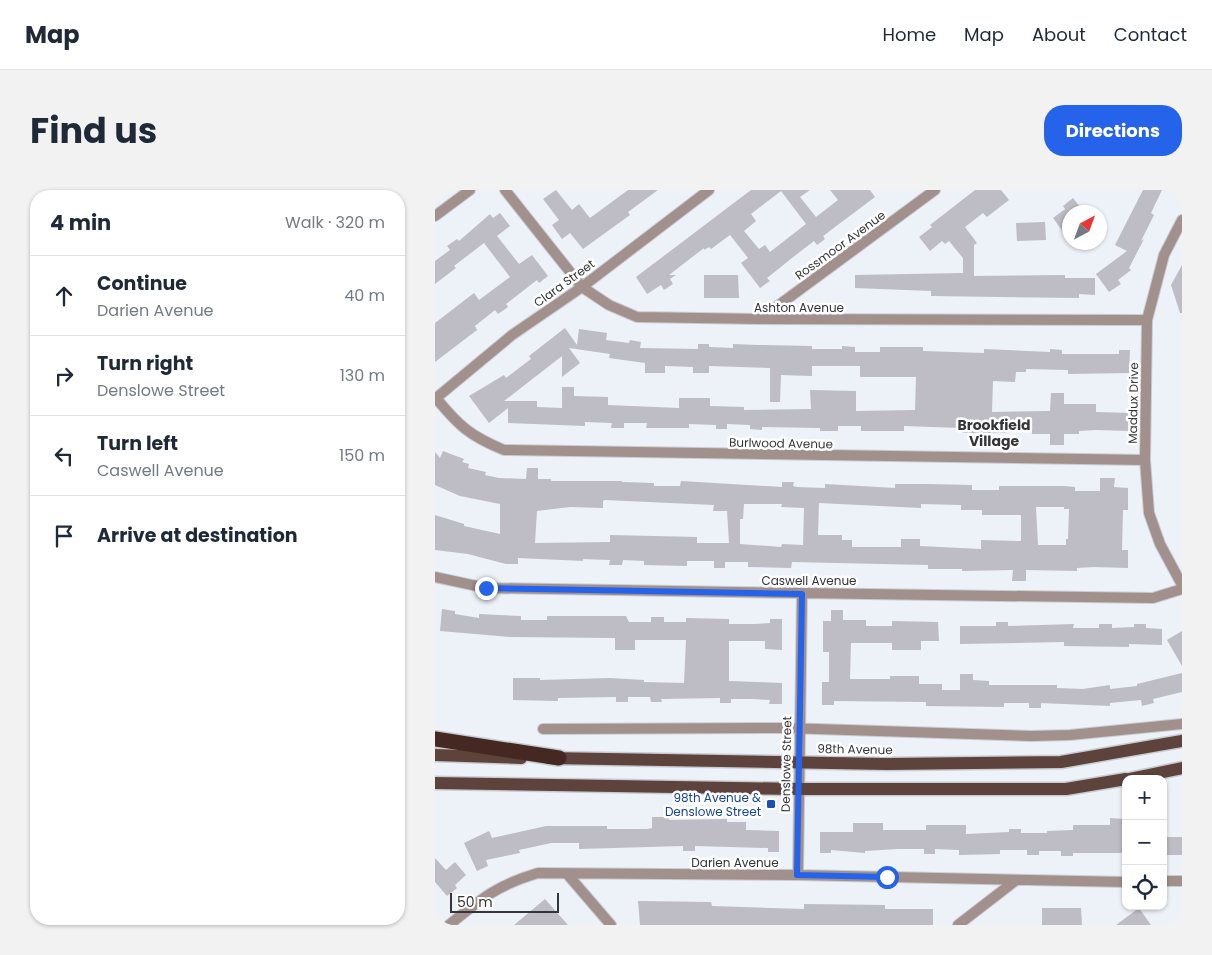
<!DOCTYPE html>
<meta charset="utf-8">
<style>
:root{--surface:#fff;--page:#f2f2f3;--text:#1f2937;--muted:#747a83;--line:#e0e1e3;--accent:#2563eb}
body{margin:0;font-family:Poppins,sans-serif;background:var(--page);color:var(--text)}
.controls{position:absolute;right:15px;bottom:15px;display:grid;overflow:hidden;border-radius:10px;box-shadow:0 1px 4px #0004}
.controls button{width:45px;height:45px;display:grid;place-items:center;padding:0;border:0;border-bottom:1px solid var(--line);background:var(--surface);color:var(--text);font:25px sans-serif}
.compass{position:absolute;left:627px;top:15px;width:45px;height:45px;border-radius:50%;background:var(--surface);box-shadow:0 1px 4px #0004;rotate:41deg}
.scale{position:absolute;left:15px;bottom:12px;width:109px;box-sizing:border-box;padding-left:5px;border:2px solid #343538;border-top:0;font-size:14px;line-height:18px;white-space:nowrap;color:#343538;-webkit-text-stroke:4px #fff;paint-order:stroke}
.stop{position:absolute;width:15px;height:15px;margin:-11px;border:4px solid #2563eb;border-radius:50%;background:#fff}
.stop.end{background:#2563eb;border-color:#fff;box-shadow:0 1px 5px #0008}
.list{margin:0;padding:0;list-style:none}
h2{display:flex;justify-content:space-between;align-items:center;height:65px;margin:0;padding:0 20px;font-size:21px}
h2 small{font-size:16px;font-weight:400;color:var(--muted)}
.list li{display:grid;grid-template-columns:32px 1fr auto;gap:15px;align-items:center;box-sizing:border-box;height:80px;padding:0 20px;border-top:1px solid var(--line)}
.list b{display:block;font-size:19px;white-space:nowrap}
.list p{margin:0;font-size:16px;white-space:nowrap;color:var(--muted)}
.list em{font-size:16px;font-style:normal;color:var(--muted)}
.icon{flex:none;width:28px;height:28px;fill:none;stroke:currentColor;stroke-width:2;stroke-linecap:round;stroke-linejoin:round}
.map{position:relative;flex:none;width:747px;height:735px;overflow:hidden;border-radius:20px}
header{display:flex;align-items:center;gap:30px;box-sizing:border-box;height:70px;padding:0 25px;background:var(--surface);border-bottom:1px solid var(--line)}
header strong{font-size:24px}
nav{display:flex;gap:28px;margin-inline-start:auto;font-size:18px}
.intro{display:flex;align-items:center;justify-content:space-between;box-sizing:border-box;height:120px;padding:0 30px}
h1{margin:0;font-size:35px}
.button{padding:12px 22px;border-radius:20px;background:var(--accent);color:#fff;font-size:18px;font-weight:700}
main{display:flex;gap:30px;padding:0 30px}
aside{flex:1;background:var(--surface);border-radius:20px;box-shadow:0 1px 4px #0004}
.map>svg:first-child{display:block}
.building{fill:#bebcc4;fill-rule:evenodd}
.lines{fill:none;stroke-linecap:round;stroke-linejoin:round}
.minor-casing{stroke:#c8cbd2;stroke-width:12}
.primary-casing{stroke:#c8cbd2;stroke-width:15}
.motorway-casing{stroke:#c8cbd2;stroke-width:18}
.minor{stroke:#a1908c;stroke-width:10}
.primary{stroke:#5d433c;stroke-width:12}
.motorway{stroke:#452821;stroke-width:15}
.route{stroke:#2563eb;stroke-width:6}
.transit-dot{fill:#1a4fb4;stroke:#fff;stroke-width:2}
.labels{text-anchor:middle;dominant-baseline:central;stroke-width:5;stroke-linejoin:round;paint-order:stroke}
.street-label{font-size:12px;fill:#343538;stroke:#fff}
.transit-label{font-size:12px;fill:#164399;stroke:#fff;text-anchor:end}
.neighbourhood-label{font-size:14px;font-weight:bold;fill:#343538;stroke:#fff}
</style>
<header>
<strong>Map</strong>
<nav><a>Home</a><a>Map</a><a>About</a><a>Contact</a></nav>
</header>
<div class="intro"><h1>Find us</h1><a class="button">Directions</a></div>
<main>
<aside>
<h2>4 min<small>Walk · 320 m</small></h2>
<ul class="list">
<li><svg class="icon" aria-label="ahead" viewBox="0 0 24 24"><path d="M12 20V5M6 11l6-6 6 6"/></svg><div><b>Continue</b><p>Darien Avenue</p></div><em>40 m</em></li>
<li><svg class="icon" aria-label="right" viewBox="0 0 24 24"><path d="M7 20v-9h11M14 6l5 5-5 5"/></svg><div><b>Turn right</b><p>Denslowe Street</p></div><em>130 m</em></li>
<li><svg class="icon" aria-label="left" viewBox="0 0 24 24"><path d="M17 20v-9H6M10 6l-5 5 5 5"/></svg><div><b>Turn left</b><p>Caswell Avenue</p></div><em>150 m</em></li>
<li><svg class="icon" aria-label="arrive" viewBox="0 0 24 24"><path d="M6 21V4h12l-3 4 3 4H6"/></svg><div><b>Arrive at destination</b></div></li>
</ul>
</aside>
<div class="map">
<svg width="747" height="735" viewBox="0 0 747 735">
<rect width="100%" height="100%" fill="#edf1f8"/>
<!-- building -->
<path class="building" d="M121,0L137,20L144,14L155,28L193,0H223L193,22L195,25L148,59L135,43L127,49L117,35L124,30L108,9Z
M316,0H375L365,7L381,27L403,10L395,0H435L440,7L388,46L390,49L382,55L379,51L357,68L332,88L335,91L325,98L306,73L313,68L295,45L276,59L274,57L269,60V58L234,85H241L235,89L238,94L229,100L226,95L212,104L201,87ZM346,1L371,34L335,62L330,55L324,59L309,41L321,31L316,24Z
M540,0H566L574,10L552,27L548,23L530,37L542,53L539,55V86L630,85V88H660V105L644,104V108L496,106V101L420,98V85L528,83V68L514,51L510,54L507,51L495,61L484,47L497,37L495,35Z
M708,0H727L716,23L719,25L706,51L709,49L694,78L696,80L683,90L686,94L674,102L661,84L692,61L680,55Z
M638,8L649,22H634V50L618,28L630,19L628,16Z
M65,23L75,36L62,46L84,74L97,65L113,86L104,93L102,90L71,114L73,117L63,124L60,120L40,136L42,140L0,172V133L39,103L44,110L75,87L49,53L19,76L21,78L0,94V71L15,60L12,56L22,49L24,51L55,24L58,28Z
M610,32L611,50L582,51L581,33Z
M747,75V123H745L736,95Z
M269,85H303L304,108H269Z
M130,138L142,155L144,139L172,143L171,150L194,153L195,150L206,152L205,158L263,159V154H274V157L298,158V154L323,155L377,156V159H407V156L420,157V162H445V157H488V161L549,163V159L615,162V159L627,160V164H684V160H695L694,183L633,184V180L591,179V182H581L580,192L558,191L557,222L615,221L616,203H629V214H661V222L696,223L695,241L661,240L644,241V244H629V255H615V244H597V240L572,239V243H527V238L496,237L469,236V241H426V236H403V241H385V238L327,237V240L315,239V235L292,234V239H281V235L254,234V238H211L212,233H189V238H176L177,233L150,232V236L73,233V218L54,233L34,206L69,185L71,188L96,169L94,166ZM134,158L175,164L174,168L210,173V183H230V176L258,177V183H274V176L335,178V212H345L346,185L377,186V176H425V187H481L480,220L421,221V201L375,200L376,219L309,220V217L275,216V208H244V218L173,215V207L139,206V197H127V218L102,217V211H69L127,166V187L145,173Z
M8,261L29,269L27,272L34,274L33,278L51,282L50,285L64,288L91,289L92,278H103V289H116V291H187V292L219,293V296H245L246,291L347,297V292H359L358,296L362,297L390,298V294L460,298V294H493L537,295V300H564V296H629L640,297V301H665V288H680L679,297L693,298V320H688L687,360H693V378L659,377L642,378V381L591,380V391H577L578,380L527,381V379H493V375L357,372L356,378L313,377V372H290V378H279V371H252V376L209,375V371L188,370L187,375H174L175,370L148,369V371L83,368V374H71L33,364L0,360V325L29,334V336L65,344V314L25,306L0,295V262L5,268ZM170,310L279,315L278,321H292L294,353H262V347L175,345V352L100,353L102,321L135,317L168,318V311ZM384,313L486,318V314L526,315V320H547V325H586V351L546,350V359L485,356V349H466V357H417V350H407V345H383ZM309,314H347L346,317L369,318L368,355L347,354L346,357L305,354V329H308ZM601,317H629V319H634L633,349H631V355H603Z
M7,419L20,421V424L44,428V424L86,426V430H112V426H191L194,432H216V427H229V432H251V428L294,429V434H319L335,433V429H347V460L330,459V451H294V491L347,493V514H334L335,510L318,509H296V513H285V508L226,509L227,512H216L215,507H193V512H181V507L123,508V511L78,510V488H105V490L175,488L209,490V492L249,493L251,450H200V460H180V448L76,447L5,441Z
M396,420H408V430H431V436H457V431L503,432L504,451H486V460H457V453H416L415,489H455V486H484V494H507V500H525V484H538V490L554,491V495H622V498L648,499L675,495V499L702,496V494L747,483V502L718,509L719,513L707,516L706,510L675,513V516L606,513V518H594V513H569V517L491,516V512L399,511V515H387V492H394V462H388V431H396Z
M561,432H573V436L639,434L638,438H664V434H677V438L699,437V434H711V438L727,439V455L694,454V457L629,456V452L525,454V436H561Z
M747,441V476L732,450Z
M217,627H234V630L292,629V632H311V640L344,641V662H333V658L260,656V661H248V656L144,659V653H116L84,660L85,663L51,670L53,676L42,681L29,653L54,641L57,648L111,636H172V639H212L217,638Z
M675,628L689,629V663H638V666H626V661H604V665H592V660H565V664L524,665V660L500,659V664H489V659H462L430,661V663L396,660V663H385V642H418V633H448V640H491V635H531V644L574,642V639H586V643H612V641L638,640V635H675Z
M730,647H747V665H730Z
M0,668L11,680L20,672L31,685L20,695L22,698L12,706L0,692Z
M110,709L133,735H79Z
M203,711L276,712L277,716L335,718L369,719V714L450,715V719H498V735H205Z
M607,718H646L647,735H607Z
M704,718L716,735H681Z"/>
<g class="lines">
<!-- minor casing -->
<g class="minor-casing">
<path id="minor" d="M70,0L147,97L174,115L202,127L325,129L712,130
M0,26L35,0
M747,30L729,65L712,130L710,270L714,323L725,354L747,395
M325,129L500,0
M1,208C24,236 35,246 69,260L710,270
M0,209L77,145L147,97L274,0
M0,387L51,398C273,402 496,405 718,408L747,399
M108,539L351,538L596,546L635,545L747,534
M133,685L176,735
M363,685L367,404
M728,691H747
M14,735C46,709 62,695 103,683L363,685L691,692
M523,735L580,691"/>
</g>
<!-- primary casing -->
<g class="primary-casing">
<path id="primary" d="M0,565L86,568
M114,568L452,574L626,572L747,551
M694,589L747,578
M0,593L365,599H631L691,589"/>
</g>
<!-- motorway casing -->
<g class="motorway-casing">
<path id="motorway" d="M0,549L124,568"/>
</g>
<!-- minor -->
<use href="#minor" class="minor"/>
<!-- primary -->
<use href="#primary" class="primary"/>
<!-- motorway -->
<use href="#motorway" class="motorway"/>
</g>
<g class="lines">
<!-- route -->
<path class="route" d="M51,398L367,404L362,685L452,687"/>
</g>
<!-- markers -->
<rect class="transit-dot" x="331" y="609" width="10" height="10" rx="2.5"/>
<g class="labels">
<!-- street labels -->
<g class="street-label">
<text transform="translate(405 55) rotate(-36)">Rossmoor Avenue</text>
<text transform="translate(129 93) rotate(-36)">Clara Street</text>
<text x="364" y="117">Ashton Avenue</text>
<text transform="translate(698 213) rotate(-89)">Maddux Drive</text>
<text transform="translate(346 253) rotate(1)">Burlwood Avenue</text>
<text x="374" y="390">Caswell Avenue</text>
<text transform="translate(420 559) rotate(1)">98th Avenue</text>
<text transform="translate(351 574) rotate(-89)">Denslowe Street</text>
<text x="300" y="672">Darien Avenue</text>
</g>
<!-- transit labels -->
<g class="transit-label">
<text x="326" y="607">98th Avenue &amp;<tspan x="326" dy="14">Denslowe Street</tspan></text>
</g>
<!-- neighbourhood labels -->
<g class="neighbourhood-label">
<text x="559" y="235">Brookfield<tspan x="559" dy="16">Village</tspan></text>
</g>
</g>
</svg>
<div class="controls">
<button>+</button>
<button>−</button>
<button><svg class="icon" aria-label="locate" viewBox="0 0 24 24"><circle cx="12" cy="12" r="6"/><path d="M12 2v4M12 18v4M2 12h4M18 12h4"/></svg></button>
</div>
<svg class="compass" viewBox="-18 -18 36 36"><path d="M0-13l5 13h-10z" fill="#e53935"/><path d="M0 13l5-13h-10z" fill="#747a83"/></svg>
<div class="scale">50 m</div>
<div class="stop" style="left:452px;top:687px"></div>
<div class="stop end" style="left:51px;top:398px"></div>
</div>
</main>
